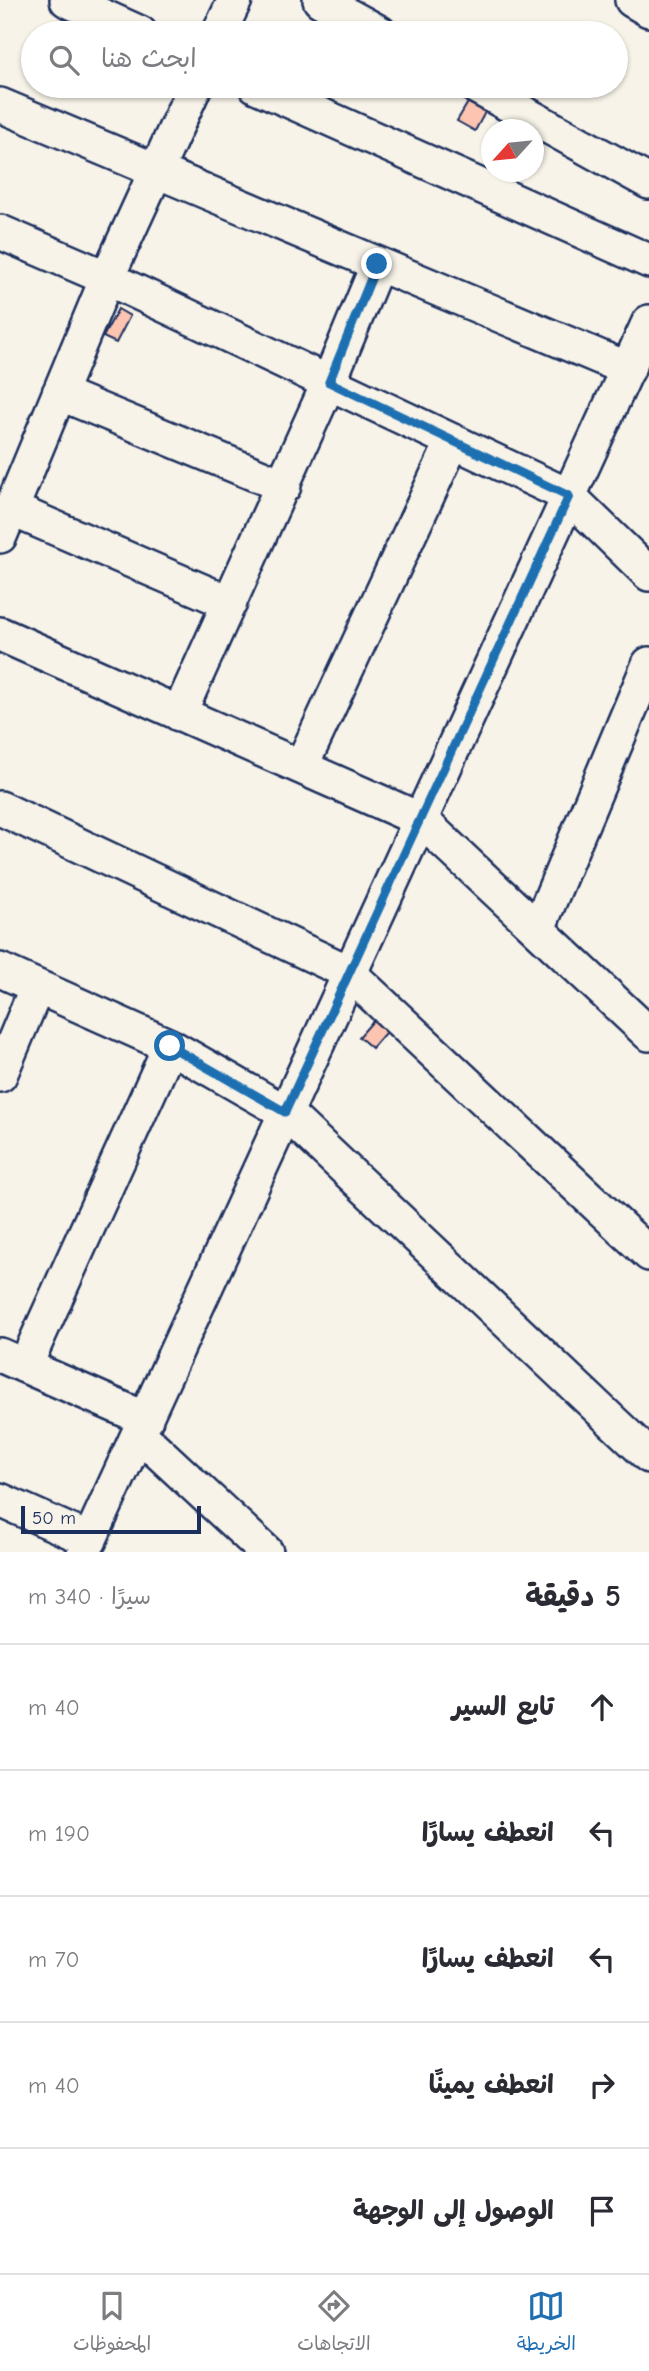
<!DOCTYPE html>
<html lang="ar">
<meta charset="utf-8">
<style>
:root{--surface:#fff;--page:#f2f2f3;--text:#2b2b33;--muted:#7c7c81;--line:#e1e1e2;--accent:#1f6fb2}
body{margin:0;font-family:"Comic Neue","Playpen Sans Arabic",sans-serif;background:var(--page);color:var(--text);direction:rtl}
.compass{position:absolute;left:481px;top:119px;width:63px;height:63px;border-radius:50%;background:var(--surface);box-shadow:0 2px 5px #0004;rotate:243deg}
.scale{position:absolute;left:21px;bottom:18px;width:180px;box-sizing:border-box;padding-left:7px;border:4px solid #1b2f5e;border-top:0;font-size:19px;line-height:24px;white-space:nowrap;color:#1b2f5e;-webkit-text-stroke:5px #f7f3e8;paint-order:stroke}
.stop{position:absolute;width:21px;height:21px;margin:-16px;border:5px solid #1f6fb2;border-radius:50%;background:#fff}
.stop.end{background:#1f6fb2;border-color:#fff;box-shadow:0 2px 7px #0008}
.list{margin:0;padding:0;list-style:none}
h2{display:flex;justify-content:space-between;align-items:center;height:91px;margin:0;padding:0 28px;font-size:30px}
h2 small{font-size:23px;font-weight:400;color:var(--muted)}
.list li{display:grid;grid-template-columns:46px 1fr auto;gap:21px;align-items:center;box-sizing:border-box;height:126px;padding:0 28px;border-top:2px solid var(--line)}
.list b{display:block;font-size:26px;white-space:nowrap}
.list em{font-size:23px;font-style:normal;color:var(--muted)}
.icon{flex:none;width:38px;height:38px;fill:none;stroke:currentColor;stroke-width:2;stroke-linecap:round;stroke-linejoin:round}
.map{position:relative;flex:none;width:649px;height:1552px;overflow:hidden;direction:ltr}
.search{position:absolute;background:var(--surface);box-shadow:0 2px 5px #0004;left:21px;right:21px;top:21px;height:77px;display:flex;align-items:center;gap:18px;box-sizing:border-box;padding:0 24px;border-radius:38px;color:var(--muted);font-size:26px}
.sheet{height:721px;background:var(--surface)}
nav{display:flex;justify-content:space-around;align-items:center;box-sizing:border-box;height:98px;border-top:2px solid var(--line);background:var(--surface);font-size:19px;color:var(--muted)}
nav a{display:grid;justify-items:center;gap:4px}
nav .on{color:var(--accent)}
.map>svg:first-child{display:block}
.building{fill:#fcc4b1;stroke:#1b2f5e;stroke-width:2}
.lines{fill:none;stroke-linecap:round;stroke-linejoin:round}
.minor-casing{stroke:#1b2f5e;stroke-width:38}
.minor{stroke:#f7f3e8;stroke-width:33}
.route{stroke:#1f6fb2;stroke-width:9}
</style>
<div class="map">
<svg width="649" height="1552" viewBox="0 0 649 1552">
<rect width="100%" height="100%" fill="#f7f3e8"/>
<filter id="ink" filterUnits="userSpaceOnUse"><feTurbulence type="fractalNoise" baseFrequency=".0143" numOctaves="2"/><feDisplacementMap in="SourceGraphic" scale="14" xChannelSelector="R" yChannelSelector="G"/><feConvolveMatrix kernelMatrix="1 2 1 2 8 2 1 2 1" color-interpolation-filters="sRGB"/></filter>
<g filter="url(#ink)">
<!-- building -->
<path class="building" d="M473,94L490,103L475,131L457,121Z
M118,309L130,316L116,343L103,337Z
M379,1014L392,1025L372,1048L359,1037Z"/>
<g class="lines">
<!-- minor casing -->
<g class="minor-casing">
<path id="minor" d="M67,0L140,33
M320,0L380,33
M632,0L649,10
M219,33L235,0
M256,86L649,261
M475,86L649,182
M0,105L628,369
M0,232L107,278L569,496L649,574
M59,393L284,486
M11,509L230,603
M0,536L107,278L195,86
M0,634L421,820L649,1034
M179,714L329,382L378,264
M301,767L453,441
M0,808L348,972L649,1254
M538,929L649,664
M0,970L170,1046L285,1112L649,1456
M0,1075L37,987
M0,1355L146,1419
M25,1366L170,1046
M139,1434L266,1552
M0,1500L90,1540
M84,1552L649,322"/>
</g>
<!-- minor -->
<use href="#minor" class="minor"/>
</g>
</g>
<g class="lines" filter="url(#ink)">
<!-- route -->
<path class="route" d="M170,1046L285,1112L569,496L329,382L377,264"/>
</g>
</svg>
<svg class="compass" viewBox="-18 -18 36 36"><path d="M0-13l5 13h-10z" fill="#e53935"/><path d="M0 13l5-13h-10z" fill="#7c7c81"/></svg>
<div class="scale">50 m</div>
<div class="stop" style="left:170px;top:1046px"></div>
<div class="stop end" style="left:377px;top:264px"></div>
<div class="search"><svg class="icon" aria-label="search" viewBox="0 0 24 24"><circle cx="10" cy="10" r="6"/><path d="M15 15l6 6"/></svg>ابحث هنا</div>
</div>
<section class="sheet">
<h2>5 دقيقة<small>سيرًا · 340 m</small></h2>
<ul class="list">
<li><svg class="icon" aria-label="ahead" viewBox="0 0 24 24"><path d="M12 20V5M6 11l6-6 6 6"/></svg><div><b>تابع السير</b></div><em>40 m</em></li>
<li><svg class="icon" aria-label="left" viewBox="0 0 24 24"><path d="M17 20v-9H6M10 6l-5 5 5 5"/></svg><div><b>انعطف يسارًا</b></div><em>190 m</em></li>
<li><svg class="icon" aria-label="left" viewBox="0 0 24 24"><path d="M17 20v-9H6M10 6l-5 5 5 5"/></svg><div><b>انعطف يسارًا</b></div><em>70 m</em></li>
<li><svg class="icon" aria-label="right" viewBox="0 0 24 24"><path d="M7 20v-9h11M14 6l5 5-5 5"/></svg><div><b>انعطف يمينًا</b></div><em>40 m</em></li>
<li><svg class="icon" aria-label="arrive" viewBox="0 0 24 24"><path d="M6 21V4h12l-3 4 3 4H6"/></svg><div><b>الوصول إلى الوجهة</b></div></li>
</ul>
</section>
<nav>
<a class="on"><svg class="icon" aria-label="map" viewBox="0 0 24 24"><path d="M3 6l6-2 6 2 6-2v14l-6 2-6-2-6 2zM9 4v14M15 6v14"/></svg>الخريطة</a>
<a><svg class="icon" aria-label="directions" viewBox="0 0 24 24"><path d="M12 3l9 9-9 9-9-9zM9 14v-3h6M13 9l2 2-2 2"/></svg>الاتجاهات</a>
<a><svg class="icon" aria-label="saved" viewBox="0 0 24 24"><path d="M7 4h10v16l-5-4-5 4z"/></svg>المحفوظات</a>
</nav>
